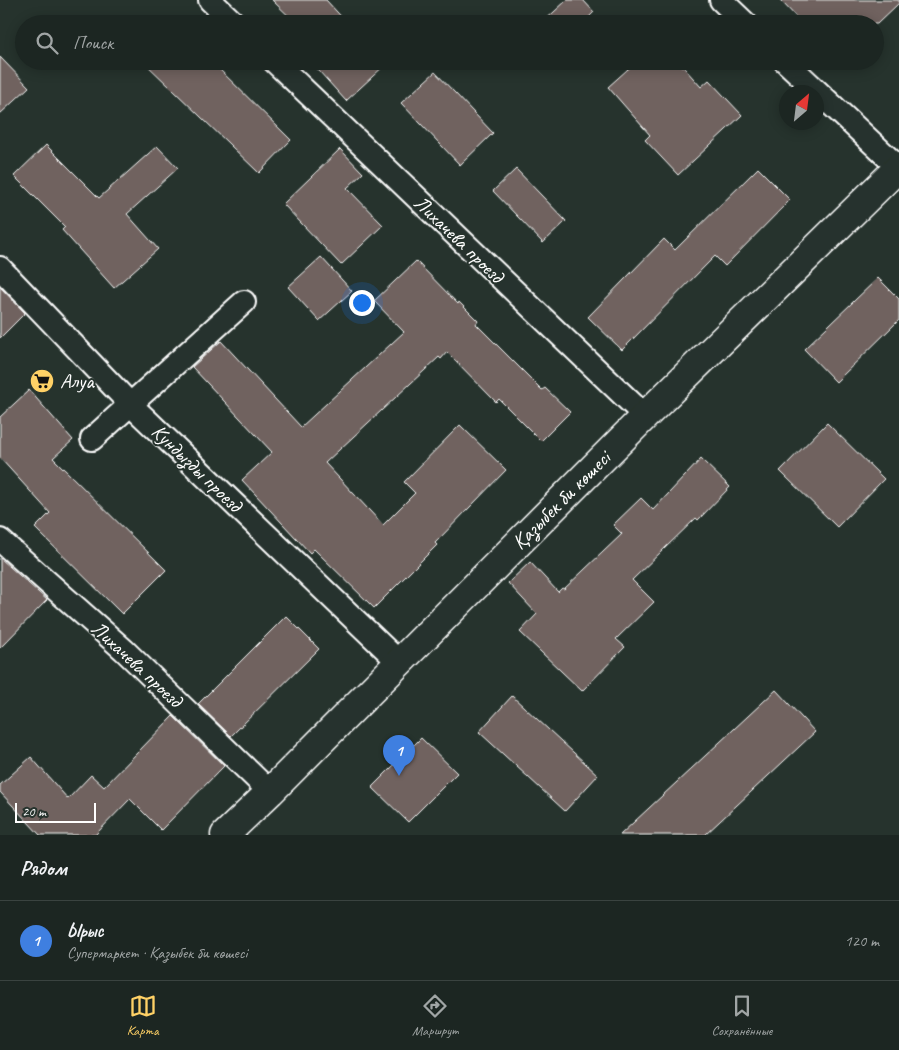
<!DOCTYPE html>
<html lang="ru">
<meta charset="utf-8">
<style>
:root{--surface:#1c2622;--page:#252e2a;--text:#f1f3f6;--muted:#a0a5a5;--line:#3a4340;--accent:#ffd166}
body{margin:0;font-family:Caveat,sans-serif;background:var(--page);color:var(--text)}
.compass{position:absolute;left:779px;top:85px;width:45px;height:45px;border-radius:50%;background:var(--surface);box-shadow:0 2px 12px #0003;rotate:28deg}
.scale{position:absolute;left:15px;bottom:12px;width:81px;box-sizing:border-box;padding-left:5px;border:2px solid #fff;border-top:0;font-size:14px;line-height:18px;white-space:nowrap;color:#fff;-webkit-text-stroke:4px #26332d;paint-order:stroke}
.you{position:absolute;left:361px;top:302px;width:18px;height:18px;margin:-12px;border:4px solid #fff;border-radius:50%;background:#1a73e8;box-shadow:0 0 0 8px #1a73e833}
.badge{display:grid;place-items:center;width:32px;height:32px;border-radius:50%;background:var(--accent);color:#fff;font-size:16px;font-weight:700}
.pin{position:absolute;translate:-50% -41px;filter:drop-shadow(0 1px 2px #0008)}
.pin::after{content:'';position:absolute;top:26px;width:18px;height:15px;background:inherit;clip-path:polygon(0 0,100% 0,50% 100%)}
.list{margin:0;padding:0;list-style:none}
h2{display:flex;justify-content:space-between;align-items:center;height:65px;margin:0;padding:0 20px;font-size:21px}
h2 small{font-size:16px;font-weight:400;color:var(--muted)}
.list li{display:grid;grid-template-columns:32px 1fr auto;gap:15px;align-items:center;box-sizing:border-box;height:80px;padding:0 20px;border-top:1px solid var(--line)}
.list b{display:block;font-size:19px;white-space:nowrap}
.list p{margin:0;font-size:16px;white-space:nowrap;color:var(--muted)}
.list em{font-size:16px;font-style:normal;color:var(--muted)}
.icon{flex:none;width:28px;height:28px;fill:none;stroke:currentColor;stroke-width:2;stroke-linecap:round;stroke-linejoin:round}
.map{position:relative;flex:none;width:899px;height:835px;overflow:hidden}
.search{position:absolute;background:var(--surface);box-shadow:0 2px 12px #0003;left:15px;right:15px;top:15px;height:55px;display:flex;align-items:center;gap:12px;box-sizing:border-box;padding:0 18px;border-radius:28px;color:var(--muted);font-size:19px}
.sheet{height:145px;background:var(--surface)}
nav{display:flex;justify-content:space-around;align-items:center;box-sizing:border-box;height:70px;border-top:1px solid var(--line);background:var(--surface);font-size:14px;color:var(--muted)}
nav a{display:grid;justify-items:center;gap:2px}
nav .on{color:var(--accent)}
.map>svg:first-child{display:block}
.building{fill:#6f625e;stroke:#fff}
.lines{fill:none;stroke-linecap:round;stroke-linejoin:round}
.minor-casing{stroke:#fff;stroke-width:26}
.secondary-casing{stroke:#fff;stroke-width:31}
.minor{stroke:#26332d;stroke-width:22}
.secondary{stroke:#26332d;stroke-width:28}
.labels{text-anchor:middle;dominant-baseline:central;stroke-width:4;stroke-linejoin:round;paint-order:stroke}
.street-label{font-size:21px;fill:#fff;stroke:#26332d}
.poi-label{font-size:21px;fill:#fff;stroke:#26332d;text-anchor:start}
</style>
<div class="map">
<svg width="899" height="835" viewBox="0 0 899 835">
<rect width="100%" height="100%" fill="#26332d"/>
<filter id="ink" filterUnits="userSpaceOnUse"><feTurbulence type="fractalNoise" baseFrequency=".02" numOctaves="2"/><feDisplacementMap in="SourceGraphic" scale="10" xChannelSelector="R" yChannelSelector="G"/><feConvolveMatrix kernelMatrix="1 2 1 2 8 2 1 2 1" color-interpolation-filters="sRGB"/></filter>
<g filter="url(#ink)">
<!-- building -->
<path class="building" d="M272,0H326L348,24H297Z
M567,0H583L594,12L582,24H541Z
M780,0H899V3L877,24H803Z
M0,57L29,87L0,114Z
M143,61H211L291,140L259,173Z
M310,61H383L386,64L346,101Z
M637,61H678L701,87L709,80L742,115L678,175L645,140L650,135L608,87Z
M435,72L493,133L460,165L401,103Z
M46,145L99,198L157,146L178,168L127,214L158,249L114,288L62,230L65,227L14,176Z
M340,149L363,173L347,188L383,225L341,265L283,204Z
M758,168L790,200L725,266L715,256L622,350L588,317L664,239L675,250Z
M516,169L566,221L543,243L493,191Z
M321,257L352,291L319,321L288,287Z
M416,261L458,304L459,302L478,321L476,324L542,390L545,388L570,412L541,441L499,399L496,402L447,352L441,359L439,357L325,463L383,525L415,493L404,482L460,425L506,470L435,543L437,545L374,608L314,549L310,553L242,480L272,452L192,367L221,341L301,427L404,332L374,301Z
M878,278L899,299V320L836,382L804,349Z
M0,287L25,313L0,338Z
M29,390L73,440L53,458L166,570L122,614L35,528L50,513L0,458V417Z
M827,423L884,479L837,527L780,471Z
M701,459L730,487L698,520L696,518L632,580L654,602L616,639L625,647L582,691L520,632L537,614L508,583L530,562L558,592L562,588L564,589L622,534L613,525L641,498L653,510Z
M0,558L47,600L0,648Z
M286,616L319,649L231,736L198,704Z
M776,690L815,732L705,835H620Z
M512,696L598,775L565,811L479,732Z
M173,716L224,766L161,830L130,799L95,835H40L0,792V785L31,757L68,799L91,775L104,787Z
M421,738L457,773L408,822L372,787Z"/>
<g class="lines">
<!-- minor casing -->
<g class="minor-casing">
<path id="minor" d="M210,0L235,24
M721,0L746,24
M274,61L645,416
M785,61L899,168
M0,268L131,405L399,662
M92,439L244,302
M0,540L124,650L270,792"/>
</g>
<!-- secondary casing -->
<g class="secondary-casing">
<path id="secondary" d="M225,835L270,792L645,416L899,167"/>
</g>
<!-- minor -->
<use href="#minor" class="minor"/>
<!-- secondary -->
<use href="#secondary" class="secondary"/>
</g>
</g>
<!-- icons -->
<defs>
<g id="supermarket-disc" transform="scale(1.25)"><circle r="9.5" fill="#ffd166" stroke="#26332d"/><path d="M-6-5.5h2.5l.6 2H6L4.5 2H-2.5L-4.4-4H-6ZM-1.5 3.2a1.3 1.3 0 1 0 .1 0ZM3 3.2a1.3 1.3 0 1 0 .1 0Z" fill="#111"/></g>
</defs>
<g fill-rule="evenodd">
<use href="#supermarket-disc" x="42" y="381"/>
</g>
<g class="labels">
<!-- street labels -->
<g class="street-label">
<text transform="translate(459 239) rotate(44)">Лихачева проезд</text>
<text transform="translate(197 468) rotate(44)">Кундызды проезд</text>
<text transform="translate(561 500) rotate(-45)">Қазыбек би көшесі</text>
<text transform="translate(137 664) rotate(43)">Лихачева проезд</text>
</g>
<!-- poi labels -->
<g class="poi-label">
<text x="60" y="381">Алуа</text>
</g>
</g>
</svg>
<svg class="compass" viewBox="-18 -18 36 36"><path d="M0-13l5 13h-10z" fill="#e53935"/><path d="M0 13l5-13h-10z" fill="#a0a5a5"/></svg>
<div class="scale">20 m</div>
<div class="you"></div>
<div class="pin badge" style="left:399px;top:776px;background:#3f7fe0">1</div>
<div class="search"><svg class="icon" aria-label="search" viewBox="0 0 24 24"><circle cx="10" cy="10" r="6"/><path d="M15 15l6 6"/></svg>Поиск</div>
</div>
<section class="sheet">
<h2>Рядом<small></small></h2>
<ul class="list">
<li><span class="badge" style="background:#3f7fe0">1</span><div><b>Ырыс</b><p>Супермаркет · Қазыбек би көшесі</p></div><em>120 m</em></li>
</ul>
</section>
<nav>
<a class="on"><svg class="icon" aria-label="map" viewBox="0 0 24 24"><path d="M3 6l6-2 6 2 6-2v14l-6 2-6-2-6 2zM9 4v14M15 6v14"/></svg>Карта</a>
<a><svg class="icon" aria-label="directions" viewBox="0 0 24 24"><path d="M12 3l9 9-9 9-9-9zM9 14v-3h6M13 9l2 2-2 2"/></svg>Маршрут</a>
<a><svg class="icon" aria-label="saved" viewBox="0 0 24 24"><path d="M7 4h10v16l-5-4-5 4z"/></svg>Сохранённые</a>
</nav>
